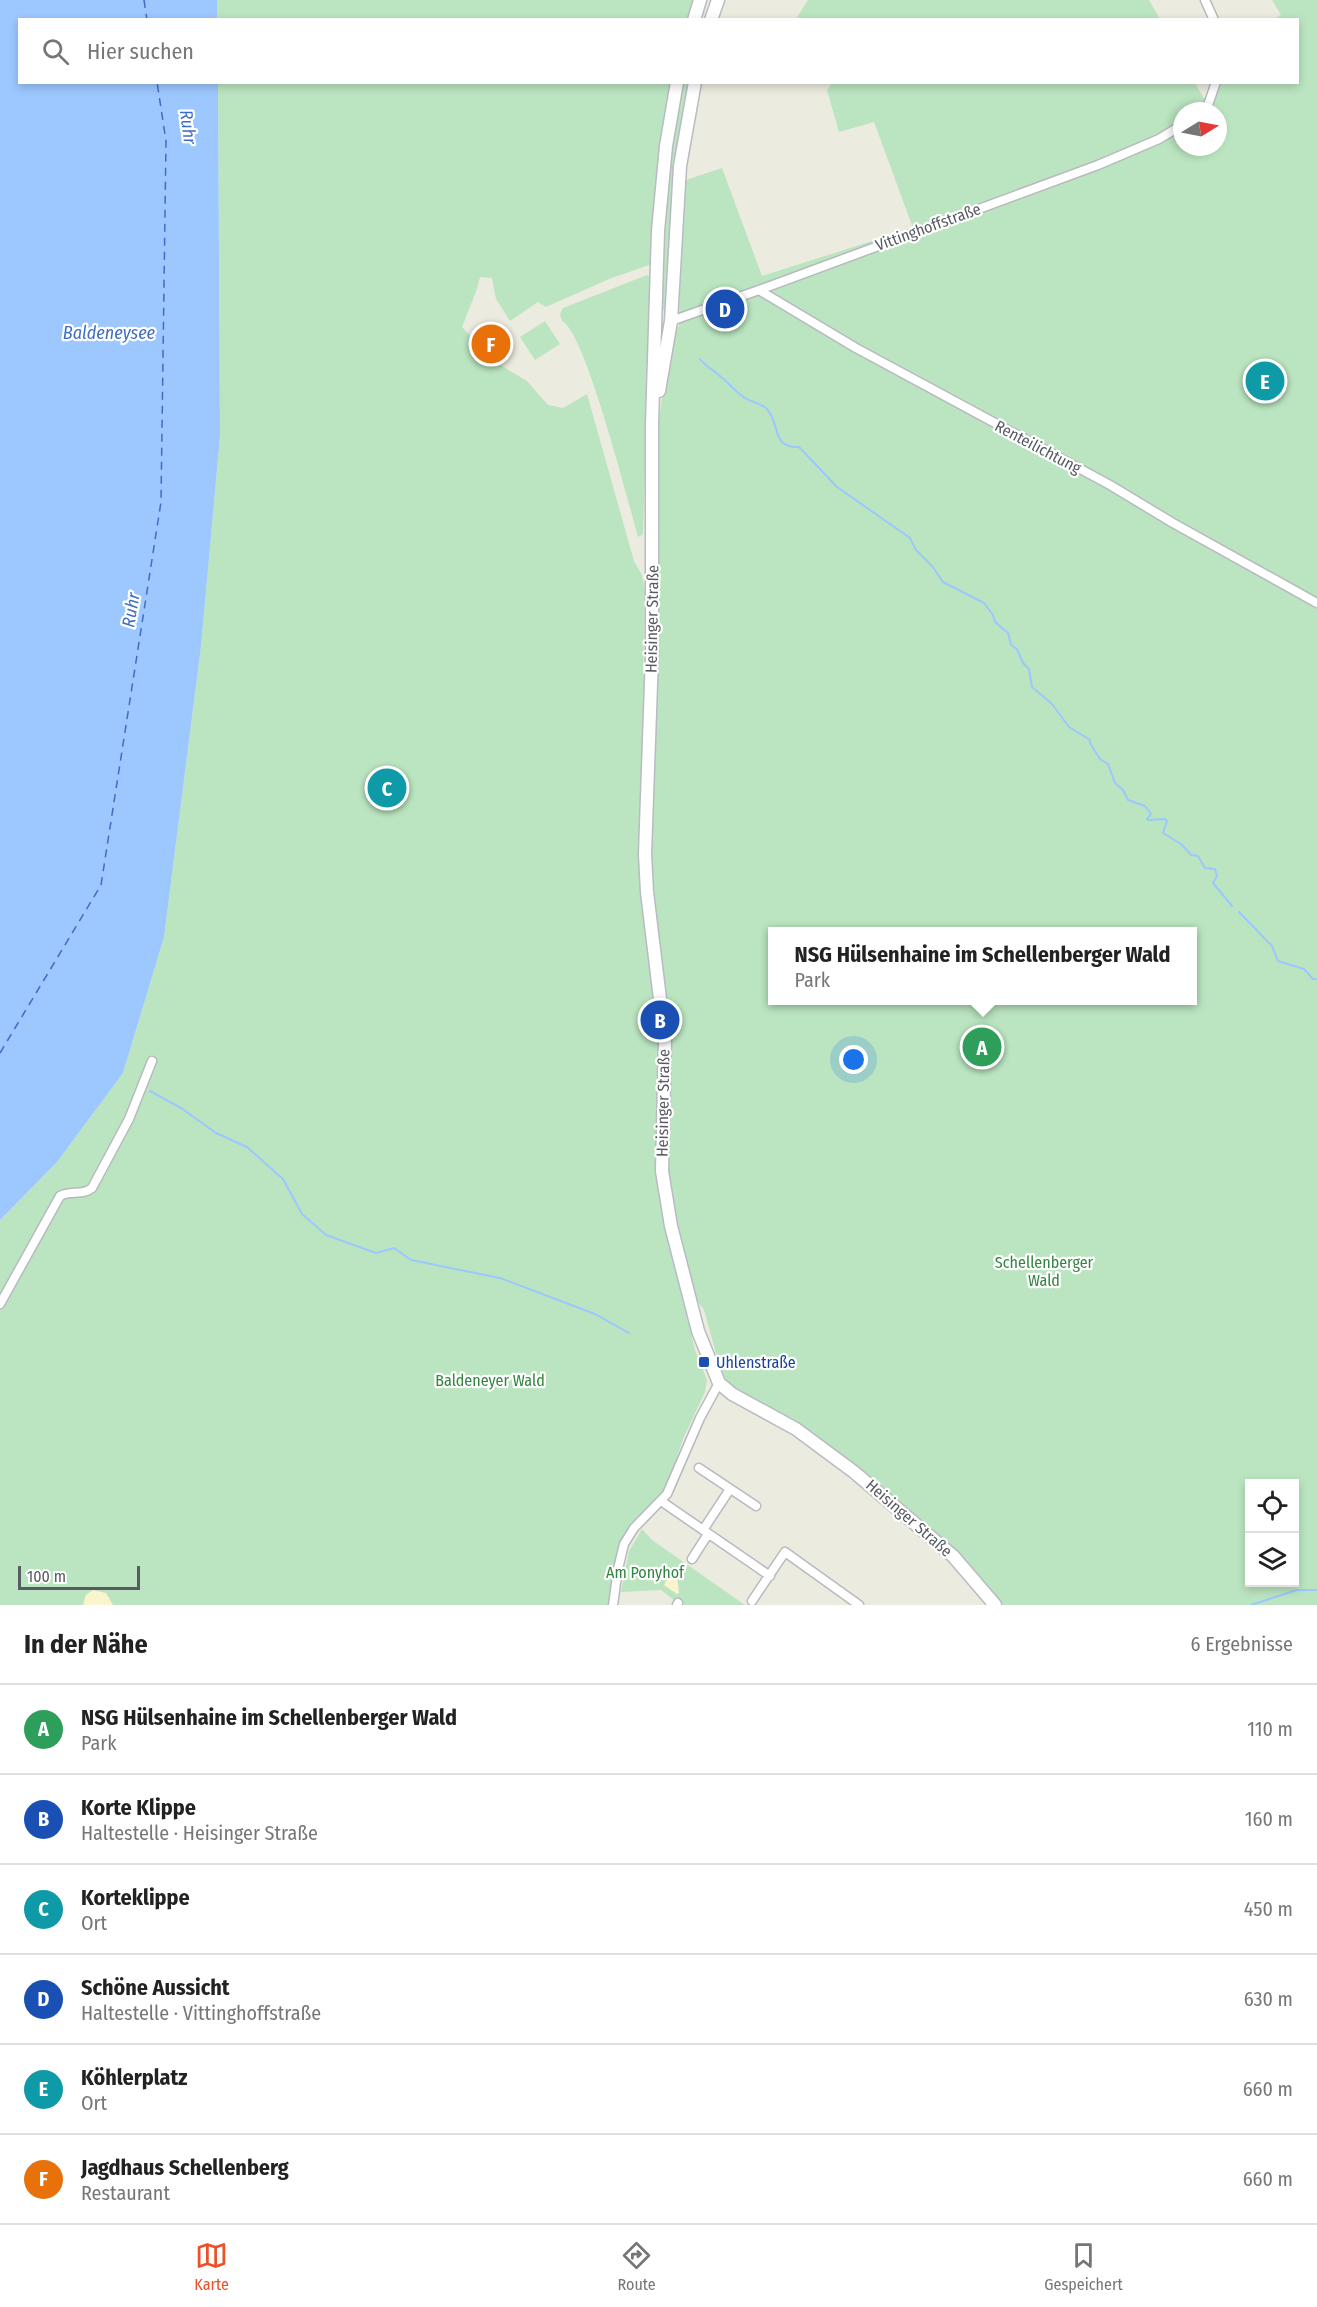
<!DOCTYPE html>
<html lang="de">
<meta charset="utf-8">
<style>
:root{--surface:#fff;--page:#f2f2f2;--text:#222;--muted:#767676;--line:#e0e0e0;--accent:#eb5027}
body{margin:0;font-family:"Fira Sans Condensed",sans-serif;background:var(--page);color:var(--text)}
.controls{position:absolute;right:18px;bottom:18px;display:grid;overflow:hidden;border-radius:0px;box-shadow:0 3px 9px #0003}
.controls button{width:54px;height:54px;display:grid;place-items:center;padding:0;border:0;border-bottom:2px solid var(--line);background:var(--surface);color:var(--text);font:30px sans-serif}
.compass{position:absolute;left:1173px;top:102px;width:54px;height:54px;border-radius:50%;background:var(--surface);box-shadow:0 3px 9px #0003;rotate:80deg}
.scale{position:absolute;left:18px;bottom:15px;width:122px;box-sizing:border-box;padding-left:6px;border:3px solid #585b61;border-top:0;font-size:16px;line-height:21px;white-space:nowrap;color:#585b61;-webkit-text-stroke:4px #fff;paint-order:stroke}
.you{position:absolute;left:854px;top:1060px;width:21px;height:21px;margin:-15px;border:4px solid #fff;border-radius:50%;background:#1a73e8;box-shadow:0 0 0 9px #1a73e833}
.badge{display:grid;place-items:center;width:39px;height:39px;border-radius:50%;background:var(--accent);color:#fff;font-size:20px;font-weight:700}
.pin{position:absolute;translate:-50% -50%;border:3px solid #fff;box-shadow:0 2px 6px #0006}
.popup{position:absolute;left:768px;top:927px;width:429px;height:78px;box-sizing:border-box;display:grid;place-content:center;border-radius:0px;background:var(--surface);filter:drop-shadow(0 2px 4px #0005);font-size:20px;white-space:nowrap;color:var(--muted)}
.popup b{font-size:22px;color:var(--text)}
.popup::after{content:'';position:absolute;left:50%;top:100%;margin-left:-12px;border:12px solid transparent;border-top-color:var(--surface)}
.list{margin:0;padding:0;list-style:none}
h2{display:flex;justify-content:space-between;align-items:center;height:78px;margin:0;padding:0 24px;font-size:26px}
h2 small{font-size:20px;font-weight:400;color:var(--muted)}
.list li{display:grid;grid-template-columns:39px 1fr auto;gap:18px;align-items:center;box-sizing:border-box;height:90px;padding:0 24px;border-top:2px solid var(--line)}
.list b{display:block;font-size:22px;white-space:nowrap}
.list p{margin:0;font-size:20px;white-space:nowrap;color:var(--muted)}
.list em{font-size:20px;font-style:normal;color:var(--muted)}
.icon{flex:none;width:33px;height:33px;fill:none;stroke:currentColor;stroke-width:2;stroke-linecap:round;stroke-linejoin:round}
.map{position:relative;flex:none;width:1317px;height:1605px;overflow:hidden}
.search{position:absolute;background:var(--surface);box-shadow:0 3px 9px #0003;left:18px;right:18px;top:18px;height:66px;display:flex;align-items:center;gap:15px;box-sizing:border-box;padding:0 21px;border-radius:0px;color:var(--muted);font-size:22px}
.sheet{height:618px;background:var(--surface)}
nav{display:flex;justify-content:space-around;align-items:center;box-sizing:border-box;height:84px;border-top:2px solid var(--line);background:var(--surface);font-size:16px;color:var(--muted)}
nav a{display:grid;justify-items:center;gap:3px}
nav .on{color:var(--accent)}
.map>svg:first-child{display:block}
.green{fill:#bbe5c0;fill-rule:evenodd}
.sand{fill:#faf5cc}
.water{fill:#9cc7ff}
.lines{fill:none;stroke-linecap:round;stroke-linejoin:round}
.stream{stroke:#9cc7ff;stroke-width:2}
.ferry{stroke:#3e6ec3;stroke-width:1.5;stroke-dasharray:8 6;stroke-linecap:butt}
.minor-casing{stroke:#b8b9bf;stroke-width:11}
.secondary-casing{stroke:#b8bbc2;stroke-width:15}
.minor{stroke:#fff;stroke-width:8}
.secondary{stroke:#fff;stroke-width:12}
.transit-dot{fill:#1a4fb4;stroke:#fff;stroke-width:2}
.labels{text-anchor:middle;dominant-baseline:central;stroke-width:4.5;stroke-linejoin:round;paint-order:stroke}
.street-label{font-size:16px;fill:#585b61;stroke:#fff}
.park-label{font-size:16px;fill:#338542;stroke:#fff}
.transit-label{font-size:16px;fill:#164399;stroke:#fff;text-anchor:start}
.water-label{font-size:18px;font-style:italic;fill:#3e6ec3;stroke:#fff}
</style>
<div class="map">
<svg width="1317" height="1605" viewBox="0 0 1317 1605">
<rect width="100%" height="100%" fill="#ecebdf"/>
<!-- green -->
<path class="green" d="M217,0H696L690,20H217Z
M808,0H1149L1160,19H796Z
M1272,0H1317V1605H997L948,1548L898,1502L818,1437L728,1383L720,1368L704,1310L693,1295L666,1188V1147L649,867L657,622L659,419L670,344L674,332L679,326L680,272L678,271L683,181L722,168L762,276L913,228L874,122L839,132L827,90L832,83H1195L1209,107L1217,83L1298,82V20L1274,19L1281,15ZM1182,111H1218V147H1182ZM772,932H1192V1000H772ZM1250,1484H1294V1582H1250Z
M218,83H674L653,261L649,265L609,279L546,307L538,302L510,321L496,299L492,278L480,277L477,289L462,327L476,341L478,339L497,367L500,365L527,381L548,405L563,408L587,394L634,561L642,575L645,591L643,672L645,682L640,884L660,1044L657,1169L658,1188L695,1350L707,1380L705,1392L683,1439L667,1487L634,1523L610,1605H0V1220L57,1162L123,1073L164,937L201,646L220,436Z
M681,83H691L666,309L660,312L664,193Z
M647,275L651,277L643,534L638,537C629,505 585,331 562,321L560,314L563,308Z
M545,321L560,344L535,360L520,337Z
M642,1529L652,1540L745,1605H680L661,1590L621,1592L629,1551Z"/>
<!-- sand -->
<path class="sand" d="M669,1576L677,1577L679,1593L677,1594L664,1585Z
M93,1590L106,1593L113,1605H83L86,1595Z"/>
<!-- water -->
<path class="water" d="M0,0H217V19L20,20V82L218,83L220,436L201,646L164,937L123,1073L57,1162L0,1220Z"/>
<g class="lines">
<!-- stream -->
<path class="stream" d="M700,359C706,367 714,370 721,377C729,383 735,391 742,396C749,402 760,402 767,409C781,425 771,448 799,447L837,487L910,538L916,550L933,567L943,582L984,603L993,615L995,622L1008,633L1011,645L1017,649L1023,663L1029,669L1032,687L1052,704L1069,727L1090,740V743L1100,759L1108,764L1115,783L1123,790L1128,800L1145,806L1151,814L1147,819L1149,820L1165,819L1167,821L1163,833L1181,844L1191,855L1198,856L1205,868L1215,869L1217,876L1213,883L1232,906
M1239,912L1272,946L1278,961L1304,969L1313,979H1317
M150,1091L181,1108L216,1133L247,1147L283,1179L302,1214L326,1235L376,1253L394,1248L411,1260L500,1278L595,1314L629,1333
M1251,1605L1297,1590H1317"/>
<!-- ferry -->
<path class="ferry" d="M144,0L147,20
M0,1053L101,885L161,502L166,141L157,82"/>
<!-- minor casing -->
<g class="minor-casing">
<path id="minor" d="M1205,0L1214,20
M1202,111L1207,108L1216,82
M759,290L856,348L1110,485L1173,523L1317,603
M671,321L759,290L1098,165L1159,139L1182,125
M0,1304L60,1196C70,1190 83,1196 92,1188L129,1119L152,1061
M699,1468L756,1506
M661,1501L770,1576
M703,1530L730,1489
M692,1559L708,1534
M752,1601L785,1552L859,1605
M613,1605L618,1569L624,1544L634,1528L667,1494L700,1418L719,1383
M677,1605L678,1603"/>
</g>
<!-- secondary casing -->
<g class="secondary-casing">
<path id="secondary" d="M694,20L700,0
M711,20L718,0
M677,82L666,146L658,231L652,424V655L645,854L647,892L665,1040L662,1171L671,1226L698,1331L719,1383L732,1394L796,1429L854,1472L953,1556L995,1605
M659,391L671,321L680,166L695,82"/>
</g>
<!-- minor -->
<use href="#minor" class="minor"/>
<!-- secondary -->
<use href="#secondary" class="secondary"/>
</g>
<!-- markers -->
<rect class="transit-dot" x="698" y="1356" width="12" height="12" rx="3"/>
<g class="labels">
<!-- street labels -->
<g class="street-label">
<text transform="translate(928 227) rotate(-20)">Vittinghoffstraße</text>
<text transform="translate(1038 447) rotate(28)">Renteilichtung</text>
<text transform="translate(652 619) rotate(-89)">Heisinger Straße</text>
<text transform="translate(663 1103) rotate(-89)">Heisinger Straße</text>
<text transform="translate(909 1518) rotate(41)">Heisinger Straße</text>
</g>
<!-- park labels -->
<g class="park-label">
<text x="1044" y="1262">Schellenberger<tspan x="1044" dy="18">Wald</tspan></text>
<text x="490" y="1380">Baldeneyer Wald</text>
<text x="645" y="1572">Am Ponyhof</text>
</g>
<!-- transit labels -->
<g class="transit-label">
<text x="716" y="1362">Uhlenstraße</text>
</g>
<!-- water labels -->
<g class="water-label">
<text transform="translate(188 127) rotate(82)">Ruhr</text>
<text x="109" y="333">Baldeneysee</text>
<text transform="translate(131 610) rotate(-80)">Ruhr</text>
</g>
</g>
</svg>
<div class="controls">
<button><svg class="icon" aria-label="locate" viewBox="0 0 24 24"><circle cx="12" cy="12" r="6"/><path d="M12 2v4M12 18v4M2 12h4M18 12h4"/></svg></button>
<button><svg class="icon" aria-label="layers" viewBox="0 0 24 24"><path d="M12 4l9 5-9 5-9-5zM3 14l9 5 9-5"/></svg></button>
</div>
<svg class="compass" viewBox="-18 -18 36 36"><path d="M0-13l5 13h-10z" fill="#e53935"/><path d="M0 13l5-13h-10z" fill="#767676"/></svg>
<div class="scale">100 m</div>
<div class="you"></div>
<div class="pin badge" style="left:982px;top:1047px;background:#2e9e5b">A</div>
<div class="popup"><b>NSG Hülsenhaine im Schellenberger Wald</b>Park</div>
<div class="pin badge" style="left:660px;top:1020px;background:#1a4fb4">B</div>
<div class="pin badge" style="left:387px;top:788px;background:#0f9aa8">C</div>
<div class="pin badge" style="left:725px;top:309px;background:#1a4fb4">D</div>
<div class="pin badge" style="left:1265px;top:381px;background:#0f9aa8">E</div>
<div class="pin badge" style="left:491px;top:344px;background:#e8710a">F</div>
<div class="search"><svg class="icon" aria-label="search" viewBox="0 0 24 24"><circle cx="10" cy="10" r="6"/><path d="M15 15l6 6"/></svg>Hier suchen</div>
</div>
<section class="sheet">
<h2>In der Nähe<small>6 Ergebnisse</small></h2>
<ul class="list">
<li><span class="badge" style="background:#2e9e5b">A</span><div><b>NSG Hülsenhaine im Schellenberger Wald</b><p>Park</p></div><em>110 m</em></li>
<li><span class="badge" style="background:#1a4fb4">B</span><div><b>Korte Klippe</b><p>Haltestelle · Heisinger Straße</p></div><em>160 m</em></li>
<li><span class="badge" style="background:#0f9aa8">C</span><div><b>Korteklippe</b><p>Ort</p></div><em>450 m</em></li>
<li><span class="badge" style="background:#1a4fb4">D</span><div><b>Schöne Aussicht</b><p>Haltestelle · Vittinghoffstraße</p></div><em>630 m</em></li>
<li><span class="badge" style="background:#0f9aa8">E</span><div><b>Köhlerplatz</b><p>Ort</p></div><em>660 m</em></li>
<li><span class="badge" style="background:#e8710a">F</span><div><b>Jagdhaus Schellenberg</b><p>Restaurant</p></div><em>660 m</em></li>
</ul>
</section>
<nav>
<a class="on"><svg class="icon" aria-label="map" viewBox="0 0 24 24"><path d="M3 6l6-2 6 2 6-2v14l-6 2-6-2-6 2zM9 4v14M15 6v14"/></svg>Karte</a>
<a><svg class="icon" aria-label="directions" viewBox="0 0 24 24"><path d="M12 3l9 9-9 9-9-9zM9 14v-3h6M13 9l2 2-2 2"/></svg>Route</a>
<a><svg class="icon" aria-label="saved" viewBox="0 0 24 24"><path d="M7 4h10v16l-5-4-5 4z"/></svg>Gespeichert</a>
</nav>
